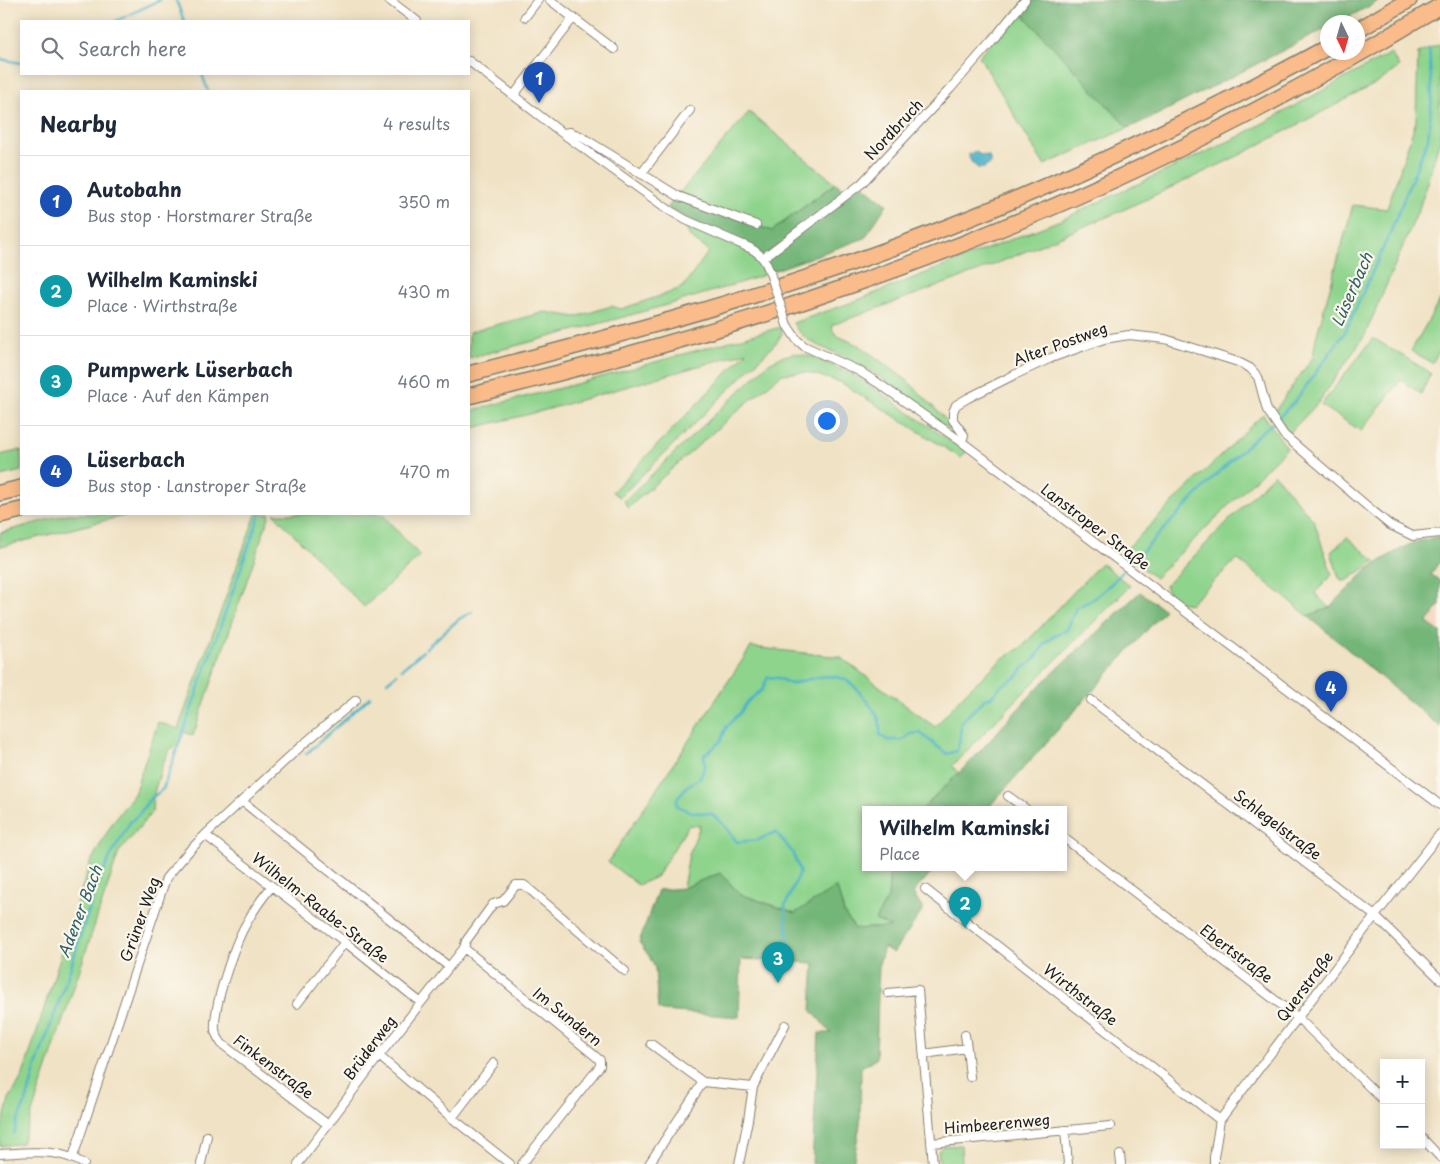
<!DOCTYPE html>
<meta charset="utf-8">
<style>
:root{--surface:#fff;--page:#f2f2f3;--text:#1f2937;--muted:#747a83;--line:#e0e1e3;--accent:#0b8043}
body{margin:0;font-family:"Playpen Sans",sans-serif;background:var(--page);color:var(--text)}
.controls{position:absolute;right:15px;bottom:15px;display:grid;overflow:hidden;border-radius:0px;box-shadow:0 2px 12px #0003}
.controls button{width:45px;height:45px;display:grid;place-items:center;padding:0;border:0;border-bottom:1px solid var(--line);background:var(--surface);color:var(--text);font:25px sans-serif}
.compass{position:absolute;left:1320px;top:15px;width:45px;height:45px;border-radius:50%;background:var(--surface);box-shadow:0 2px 12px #0003;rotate:175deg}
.you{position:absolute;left:826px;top:420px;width:18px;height:18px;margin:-12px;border:4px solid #fff;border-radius:50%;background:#1a73e8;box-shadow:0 0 0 8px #1a73e833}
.badge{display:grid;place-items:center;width:32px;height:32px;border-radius:50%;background:var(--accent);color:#fff;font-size:16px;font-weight:700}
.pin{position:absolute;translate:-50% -41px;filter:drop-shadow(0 1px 2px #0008)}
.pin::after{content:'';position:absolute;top:26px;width:18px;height:15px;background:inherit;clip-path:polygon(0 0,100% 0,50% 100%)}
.popup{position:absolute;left:862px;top:806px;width:205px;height:65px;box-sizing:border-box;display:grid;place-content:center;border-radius:0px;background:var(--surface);filter:drop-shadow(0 1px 4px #0005);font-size:16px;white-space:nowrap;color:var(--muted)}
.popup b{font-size:19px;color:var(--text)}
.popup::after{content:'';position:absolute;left:50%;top:100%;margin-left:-10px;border:10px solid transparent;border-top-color:var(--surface)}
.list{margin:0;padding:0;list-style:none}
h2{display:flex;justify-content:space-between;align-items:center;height:65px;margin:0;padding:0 20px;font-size:21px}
h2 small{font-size:16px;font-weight:400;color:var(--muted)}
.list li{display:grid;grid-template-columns:32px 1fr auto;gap:15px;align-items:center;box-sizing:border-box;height:90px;padding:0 20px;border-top:1px solid var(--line)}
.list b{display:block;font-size:19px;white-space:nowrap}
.list p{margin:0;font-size:16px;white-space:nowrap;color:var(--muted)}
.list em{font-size:16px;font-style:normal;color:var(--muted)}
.icon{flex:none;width:28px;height:28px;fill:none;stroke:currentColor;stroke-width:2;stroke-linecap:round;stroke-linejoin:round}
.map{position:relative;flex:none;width:1440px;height:1164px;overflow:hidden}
.search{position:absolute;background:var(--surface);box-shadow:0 2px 12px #0003;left:20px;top:20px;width:450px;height:55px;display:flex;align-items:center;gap:12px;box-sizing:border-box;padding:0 18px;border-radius:0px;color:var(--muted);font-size:19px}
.panel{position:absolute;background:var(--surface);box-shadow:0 2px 12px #0003;left:20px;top:90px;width:450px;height:425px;border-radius:0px}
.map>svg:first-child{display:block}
.built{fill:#f2d5bd}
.green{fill:#8fd48d;stroke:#567854}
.forest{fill:#73b678;stroke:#48694a}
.water{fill:#49b2c8;stroke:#326772}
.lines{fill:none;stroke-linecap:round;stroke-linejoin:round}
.stream{stroke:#49b2c8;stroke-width:2.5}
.minor-casing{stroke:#867f70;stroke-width:10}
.motorway-casing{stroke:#867f70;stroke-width:18}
.minor{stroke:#fff;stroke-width:8}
.motorway{stroke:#f9bc8a;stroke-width:15}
.minor-bridge-casing{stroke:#867f70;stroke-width:10;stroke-linecap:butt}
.minor-bridge{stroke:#fff;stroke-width:8}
.labels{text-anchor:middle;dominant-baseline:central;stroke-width:4.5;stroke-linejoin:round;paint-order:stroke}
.street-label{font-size:15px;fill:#1c1c1c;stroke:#fbf7ec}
.water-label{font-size:16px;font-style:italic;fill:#306069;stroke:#fbf7ec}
</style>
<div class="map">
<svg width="1440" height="1164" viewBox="0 0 1440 1164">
<rect width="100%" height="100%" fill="#fbf7ec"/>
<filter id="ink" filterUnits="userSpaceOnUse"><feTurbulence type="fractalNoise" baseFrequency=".02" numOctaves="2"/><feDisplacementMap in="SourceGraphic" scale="10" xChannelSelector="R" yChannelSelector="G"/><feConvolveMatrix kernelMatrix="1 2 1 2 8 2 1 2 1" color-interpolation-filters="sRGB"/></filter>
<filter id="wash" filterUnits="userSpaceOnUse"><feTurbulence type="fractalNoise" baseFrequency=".0096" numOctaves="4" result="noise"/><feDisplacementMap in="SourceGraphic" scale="20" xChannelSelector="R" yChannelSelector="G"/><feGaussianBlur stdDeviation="1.12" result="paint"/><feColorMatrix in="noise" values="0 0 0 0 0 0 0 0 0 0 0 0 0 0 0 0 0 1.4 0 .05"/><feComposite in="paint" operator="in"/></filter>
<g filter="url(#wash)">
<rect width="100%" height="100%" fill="#f0e2c4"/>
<!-- built -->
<path class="built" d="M1440,605V632L1427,623Z"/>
<!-- green -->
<path class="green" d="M1018,9L1128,128L1044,165L979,56Z
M1440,44V139L1420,206L1365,335L1318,403L1289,433L1275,411L1313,357L1316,338L1353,205L1387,209L1416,121L1418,53Z
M1391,53L1399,67L1379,82L1238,156L1123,210L979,271L832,325L833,331L838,336L860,346L908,381L953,427L954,431L949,429C926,412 904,393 881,378C870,371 858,363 847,358C825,347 807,346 793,323L850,303L1063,219L1238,137Z
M749,112L835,183L772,231L677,196Z
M683,222L741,248L755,257L764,275C667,307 568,332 469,358V332L545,312L576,317L611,306L621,309L669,293L684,286L709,251L690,237Z
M1440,300V350L1432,363L1411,351Z
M781,327L782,334L776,343L620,497L612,492L747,352L542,411L469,429V411L576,384Z
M1373,338L1431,373L1421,394L1401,380L1361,431L1321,405Z
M794,353L813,357L858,377L966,452L961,458L840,382L806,372L782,374L737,411L628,508L624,501L769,363L781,357Z
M1263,414L1287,448L1155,578L1123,552Z
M21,450V471L0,476V455Z
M1274,474L1314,521L1332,575L1315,593L1329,608L1308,616L1237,559L1190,604L1173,601L1165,586Z
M67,514H131L0,547V533Z
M256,514H270L193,736L184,732L179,745L170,749L163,763L153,796L152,812L119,852L22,1143L0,1146V1135L9,1099L22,1078L90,863L113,822L134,794L158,722L178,729Z
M274,514H382L420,556L364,607Z
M1347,537L1375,561L1348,580L1344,581L1339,578L1331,552Z
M1101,563L1130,586L1026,690L952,766L959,773L922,809H866V867H890L888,898L875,920L892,927L855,929L844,913L837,888L795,913L740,894L720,873L683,888L689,854L700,826L689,825L656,877L638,885L608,862L751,647L840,657L935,727L964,694L1003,658L1022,647Z
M961,1145L962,1164H940L938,1151L943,1146Z"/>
<!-- forest -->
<path class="forest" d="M1026,0H1381L1339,22H1328L1327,28L1157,115L1128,128L1018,9Z
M836,183L849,194L861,184L887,204L865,238L770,272L764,258L667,208L677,196L772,231Z
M1440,536V561L1431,574L1440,581V605L1427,623L1440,632V727L1308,616L1329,608L1368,569L1390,555L1412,543Z
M1140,592L1165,610L987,809H922L971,761L1039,686Z
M890,867H936L913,893L923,910L893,953L884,947L879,964L876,1059L861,1067L860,1124L853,1164H812L819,1033H831L811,1010L814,963L741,959L739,1017L663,1011L658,1009L655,968L649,956L639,942L658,890L683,888L720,873L740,894L795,913L837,887L844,913L855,929L891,927L875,920L888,898Z"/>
<!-- water -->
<path class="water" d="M976,152L981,155L989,156L990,160V164L984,168H978C973,164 969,161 969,154Z"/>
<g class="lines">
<!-- stream -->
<path class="stream" d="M176,0L184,21
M116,21L160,0
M0,59L21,63
M202,74L208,91
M426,648L459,619L472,612
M402,669L423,651
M387,682L397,674
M306,754L370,697
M790,961L785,906L800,872L793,853L776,832L758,840L737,842L723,824L712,814L692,812L677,806V799L687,786L700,778L705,766L704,755L712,749L721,741L727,726L740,713L748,701L762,690L768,677L778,678L791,684C811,679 835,669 853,685C858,690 862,696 866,700C877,714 881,717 880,735L887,740H903L910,734L920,733L947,754L957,751L960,738L961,722L985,699L991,697L1001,686L1017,677L1023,668L1032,662L1038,654L1045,643L1054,636L1067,630L1076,608L1095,598L1111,584L1216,475L1263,430L1273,423L1296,400L1345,332L1391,231L1428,139L1432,96L1429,48
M14,1133L17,1122L27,1099L36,1066L69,973L79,940L95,890L110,857L130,822L139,814L149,800L163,789L260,514"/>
</g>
</g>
<g filter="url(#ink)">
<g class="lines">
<!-- minor casing -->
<g class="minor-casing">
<path id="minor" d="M389,0L417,21
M550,0L614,49
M525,17L538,0
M469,61L562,133L669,210L686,220L750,248C761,254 766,261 770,273
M514,95L573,18
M562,133L570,132L580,136L678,196L756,225
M641,174L690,110
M763,258L861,184L950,89L991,42L1025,0
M787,325L797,340L804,346L859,371L878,383L962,442L1440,805
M962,442L964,435L953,420V412L956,405L968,398L1012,376L1051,358L1104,339L1129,335L1165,339L1238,362L1250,368L1258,377L1267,410L1284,435L1374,512L1390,525L1413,536L1440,533
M1091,700L1375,916L1440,979
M1008,796L1026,809
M242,801L448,966
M205,835L345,942L420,1002
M1064,838L1297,1017L1384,1101
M272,886C262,898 253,911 246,924C234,945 213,1007 215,1030C216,1035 219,1040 222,1044L327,1124
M925,889L1220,1120
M464,948L600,1060V1066L522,1164
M888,993L918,990L933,1164
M297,1004L345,942
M651,1044L703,1082L753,1087L785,1025
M967,1048L970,1077
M924,1054L967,1048L965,1035
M379,1056L452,1118L510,1164
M452,1118L494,1063
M1065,1130L1068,1164
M1421,1137L1440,1157
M931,1143L1110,1126
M0,1154C29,1152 58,1148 84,1164
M1120,1155L1121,1164
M73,1157L166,878L189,851L205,835L300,747L356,700
M201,1164L207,1136
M298,1164L379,1056L464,948L466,941L493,904L503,901L516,885H524L528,888L625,971
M649,1164L703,1082
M739,1164L748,1120L753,1087
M1214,1164V1157L1220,1120L1375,916L1440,834"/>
</g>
<!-- motorway casing -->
<g class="motorway-casing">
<path id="motorway" d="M1358,30L1409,0
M469,374C605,339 741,303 873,255C1030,199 1181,127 1328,47
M469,396C592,365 714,333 834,291C1007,232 1176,157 1335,67C1371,48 1405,26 1440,6
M0,493L21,488
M0,515L21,510"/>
</g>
<!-- minor -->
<use href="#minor" class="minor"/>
<!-- motorway -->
<use href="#motorway" class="motorway"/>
<!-- minor-bridge casing -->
<g class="minor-bridge-casing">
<path id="minor-bridge" d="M770,273L787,325"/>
</g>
<!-- minor-bridge -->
<use href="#minor-bridge" class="minor-bridge"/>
</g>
</g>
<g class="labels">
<!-- street labels -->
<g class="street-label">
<text transform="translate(893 129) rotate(-47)">Nordbruch</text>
<text transform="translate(1060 343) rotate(-20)">Alter Postweg</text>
<text transform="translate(1096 526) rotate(37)">Lanstroper Straße</text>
<text transform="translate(1278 824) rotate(37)">Schlegelstraße</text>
<text transform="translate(321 907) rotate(38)">Wilhelm-Raabe-Straße</text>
<text transform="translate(139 919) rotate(-70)">Grüner Weg</text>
<text transform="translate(1237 953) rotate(37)">Ebertstraße</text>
<text transform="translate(1304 986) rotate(-53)">Querstraße</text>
<text transform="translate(1081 994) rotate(38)">Wirthstraße</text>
<text transform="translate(568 1016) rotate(39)">Im Sundern</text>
<text transform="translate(369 1047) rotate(-53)">Brüderweg</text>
<text transform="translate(274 1066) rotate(37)">Finkenstraße</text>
<text transform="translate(997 1123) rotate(-5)">Himbeerenweg</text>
</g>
<!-- water labels -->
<g class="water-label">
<text transform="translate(1351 289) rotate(-66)">Lüserbach</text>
<text transform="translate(79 911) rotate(-69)">Adener Bach</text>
</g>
</g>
</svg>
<div class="controls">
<button>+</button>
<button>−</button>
</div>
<svg class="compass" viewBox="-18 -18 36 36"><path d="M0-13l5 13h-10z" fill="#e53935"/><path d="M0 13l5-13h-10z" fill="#747a83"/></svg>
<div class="you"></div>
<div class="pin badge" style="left:539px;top:103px;background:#1a4fb4">1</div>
<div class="pin badge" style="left:965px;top:928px;background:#0f9aa8">2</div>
<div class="popup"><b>Wilhelm Kaminski</b>Place</div>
<div class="pin badge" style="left:778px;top:983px;background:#0f9aa8">3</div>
<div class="pin badge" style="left:1331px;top:712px;background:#1a4fb4">4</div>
<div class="search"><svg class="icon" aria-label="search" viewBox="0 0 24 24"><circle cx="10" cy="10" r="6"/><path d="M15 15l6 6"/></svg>Search here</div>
<section class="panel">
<h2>Nearby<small>4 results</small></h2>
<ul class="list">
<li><span class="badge" style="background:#1a4fb4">1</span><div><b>Autobahn</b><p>Bus stop · Horstmarer Straße</p></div><em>350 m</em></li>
<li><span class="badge" style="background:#0f9aa8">2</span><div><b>Wilhelm Kaminski</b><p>Place · Wirthstraße</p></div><em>430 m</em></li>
<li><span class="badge" style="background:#0f9aa8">3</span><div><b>Pumpwerk Lüserbach</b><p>Place · Auf den Kämpen</p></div><em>460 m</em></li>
<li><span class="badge" style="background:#1a4fb4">4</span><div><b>Lüserbach</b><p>Bus stop · Lanstroper Straße</p></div><em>470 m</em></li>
</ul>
</section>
</div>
